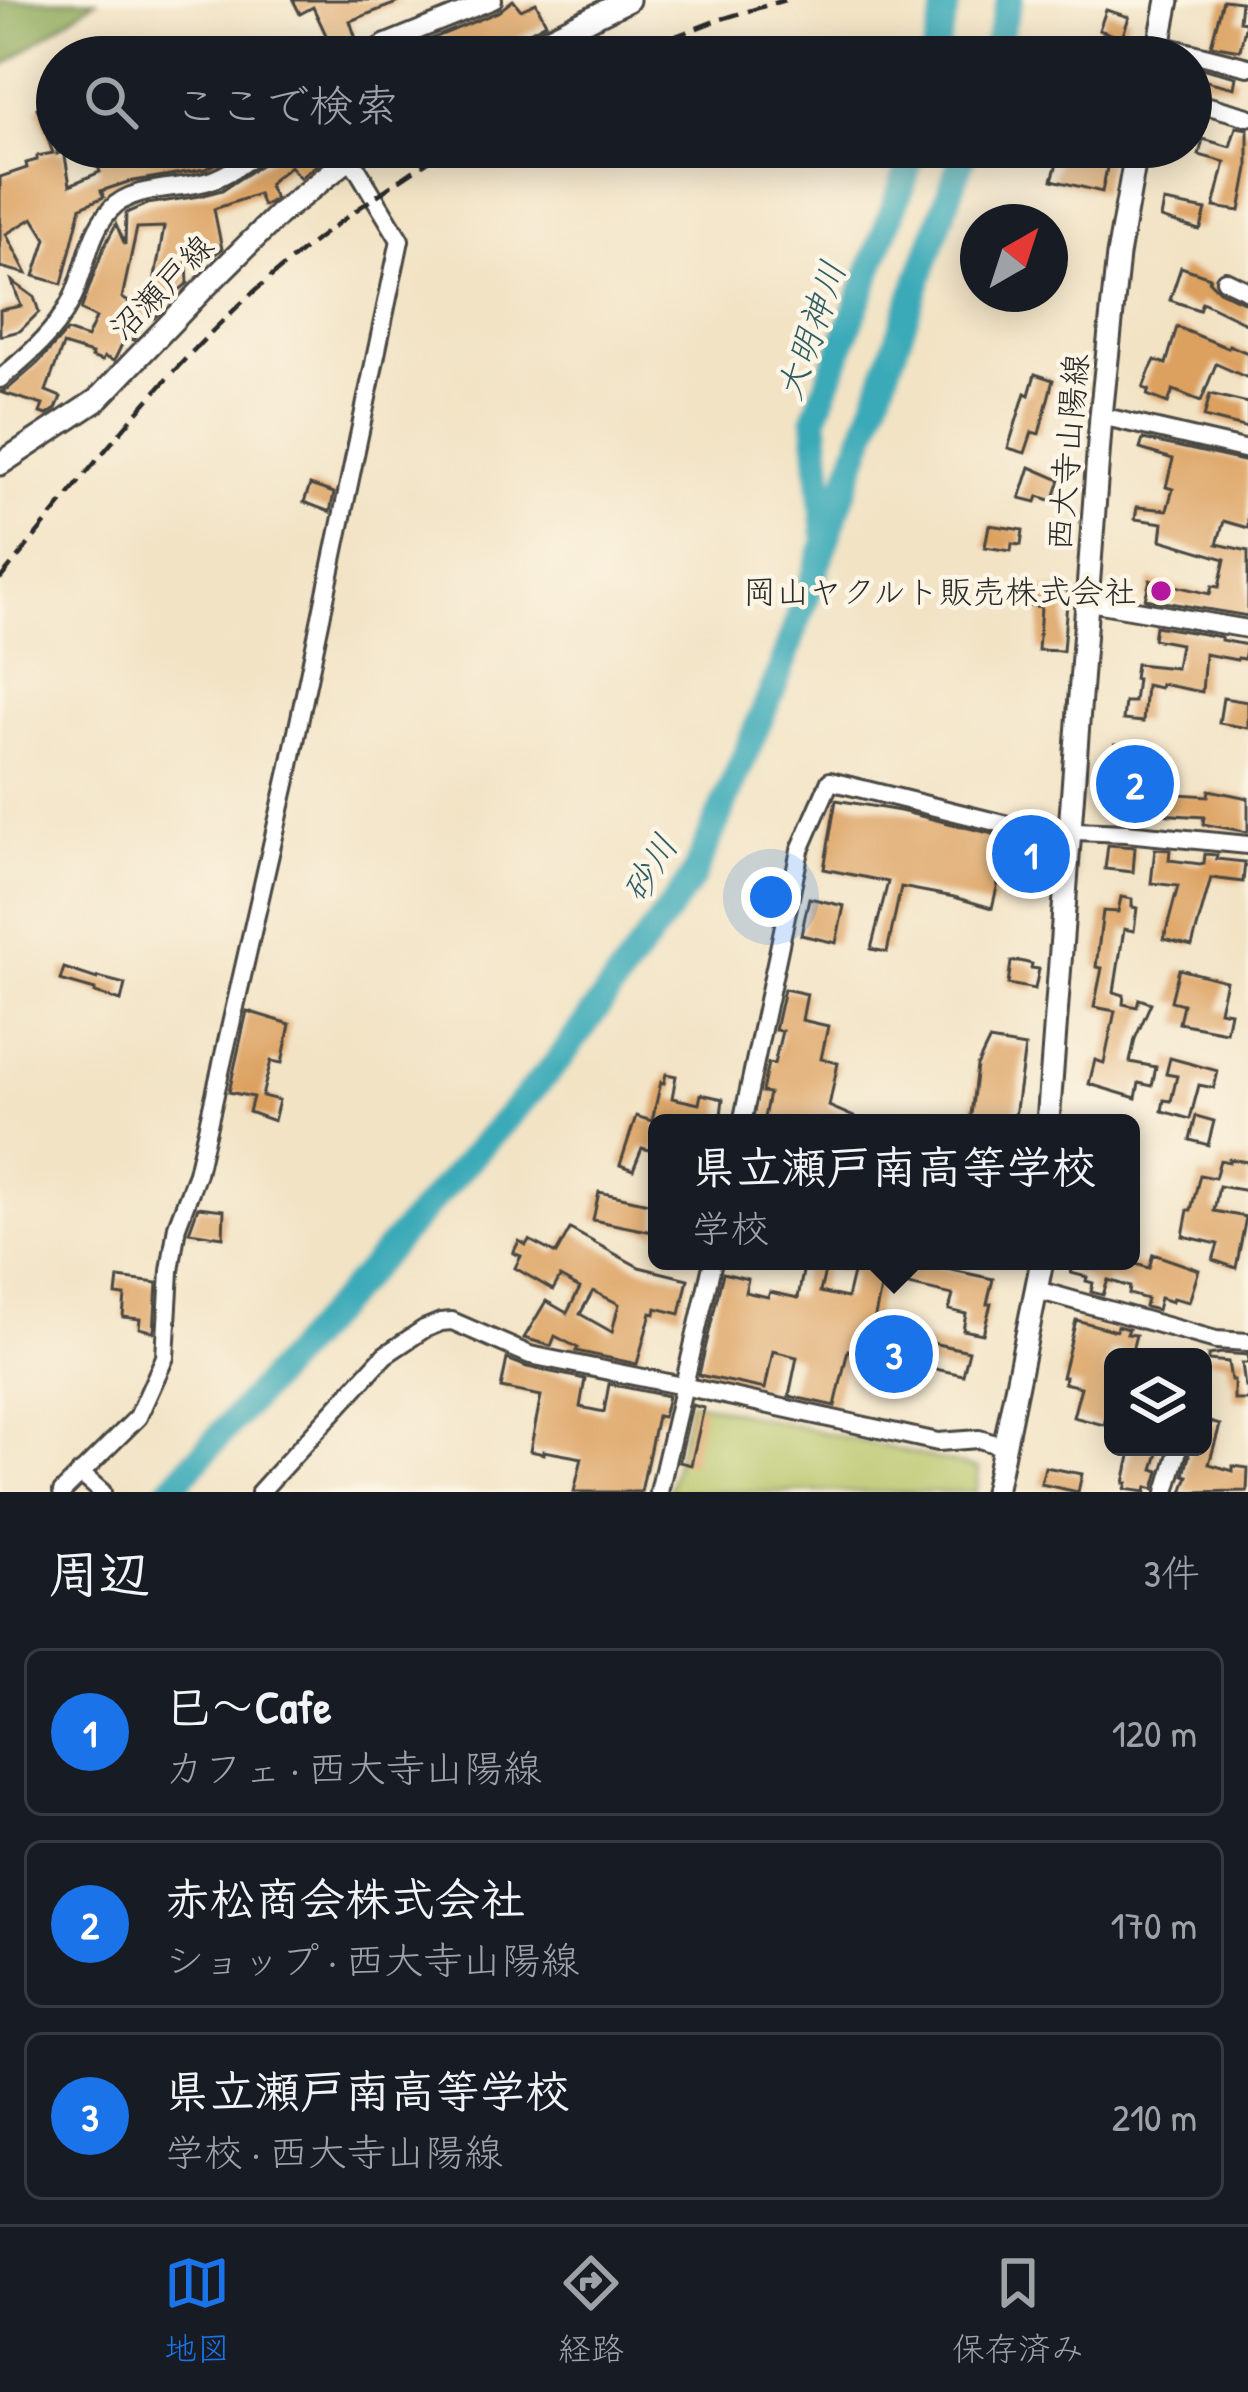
<!DOCTYPE html>
<html lang="ja">
<head>
<meta charset="utf-8">
<style>
	body { margin:0; font-family:"Patrick Hand","Klee One",sans-serif; background:#20242c; color:#f1f3f6 }
	.controls { position:absolute; right:36px; bottom:36px; display:grid; overflow:hidden; border-radius:18px; box-shadow:0 6px 30px #0003 }
	.controls button { width:108px; height:108px; display:grid; place-items:center; padding:0; border:0; border-bottom:3px solid #363941; background:#171b24; color:#f1f3f6; font:60px sans-serif }
	.compass { position:absolute; left:960px; top:204px; width:108px; height:108px; border-radius:50%; background:#171b24; box-shadow:0 6px 30px #0003; rotate:39deg }
	.you { position:absolute; left:771px; top:897px; width:42px; height:42px; margin:-30px; border:9px solid #fff; border-radius:50%; background:#1a73e8; box-shadow:0 0 0 18px #1a73e833 }
	.badge { display:grid; place-items:center; width:78px; height:78px; border-radius:50%; background:#1a73e8; color:#fff; font-size:39px; font-weight:700 }
	.pin { position:absolute; translate:-50% -50%; border:6px solid #fff; box-shadow:0 3px 12px #0006 }
	.popup { position:absolute; left:648px; top:1114px; width:492px; height:156px; box-sizing:border-box; display:grid; place-content:center; border-radius:18px; background:#171b24; filter:drop-shadow(0 3px 9px #0005); font-size:39px; white-space:nowrap; color:#9ea1a6 }
	.popup b { font-size:45px; color:#f1f3f6 }
	.popup::after { content:''; position:absolute; left:50%; top:100%; margin-left:-24px; border:24px solid transparent; border-top-color:#171b24 }
	.list { margin:0; padding:0; list-style:none }
	h2 { display:flex; justify-content:space-between; align-items:center; height:156px; margin:0; padding:0 48px; font-size:51px }
	h2 small { font-size:39px; font-weight:400; color:#9ea1a6 }
	.list li { display:grid; grid-template-columns:78px 1fr auto; gap:36px; align-items:center; box-sizing:border-box; height:168px; margin:0 24px 24px; padding:0 24px; border:3px solid #363941; border-radius:18px }
	.list b { display:block; font-size:45px; white-space:nowrap }
	.list p { margin:0; font-size:39px; white-space:nowrap; color:#9ea1a6 }
	.list em { font-size:39px; font-style:normal; color:#9ea1a6 }
	.icon { flex:none; width:66px; height:66px; fill:none; stroke:currentColor; stroke-width:2; stroke-linecap:round; stroke-linejoin:round }
	.map { position:relative; flex:none; width:1248px; height:1492px; overflow:hidden }
	.search { position:absolute; background:#171b24; box-shadow:0 6px 30px #0003; left:36px; right:36px; top:36px; height:132px; display:flex; align-items:center; gap:30px; box-sizing:border-box; padding:0 42px; border-radius:66px; color:#9ea1a6; font-size:45px }
	.sheet { height:732px; background:#171b24 }
	nav { display:flex; justify-content:space-around; align-items:center; box-sizing:border-box; height:168px; border-top:3px solid #363941; background:#171b24; font-size:33px; color:#9ea1a6 }
	nav a { display:grid; justify-items:center; gap:6px }
	nav .on { color:#1a73e8 }
	.map>svg:first-child { display:block }
	.green { fill:#b6c567; stroke:#707849; stroke-width:3 }
	.forest { fill:#90aa5c; stroke:#5e6a44; stroke-width:3 }
	.lines { fill:none; stroke-linecap:round; stroke-linejoin:round }
	.river { stroke:#3aaab8; stroke-width:27 }
	.building { fill:#dca05e; fill-rule:evenodd }
	.minor-casing { stroke:#494742; stroke-width:22 }
	.major-casing { stroke:#494742; stroke-width:27 }
	.minor { stroke:#fff; stroke-width:16 }
	.major { stroke:#fff; stroke-width:21 }
	.rail { stroke:#2b2b2b; stroke-width:4.5; stroke-dasharray:18 9; stroke-linecap:butt }
	.poi-dot { fill:#b5179e; stroke:#fcf5e5; stroke-width:4.5 }
	.labels { text-anchor:middle; dominant-baseline:central; stroke-width:9; stroke-linejoin:round; paint-order:stroke }
	.street-label { font-size:33px; fill:#2b2b2b; stroke:#fcf5e5 }
	.poi-label { font-size:33px; fill:#2b2b2b; stroke:#fcf5e5; text-anchor:end }
	.water-label { font-size:36px; font-style:italic; fill:#315e63; stroke:#fcf5e5 }
</style>
</head>
<body>
<div class="map">
<svg width="1248" height="1492" viewBox="0 0 1248 1492">
	<rect width="100%" height="100%" fill="#fcf5e5"/>
	<filter id="ink" filterUnits="userSpaceOnUse"><feTurbulence type="fractalNoise" baseFrequency=".00833" numOctaves="2"/><feDisplacementMap in="SourceGraphic" scale="24" xChannelSelector="R" yChannelSelector="G"/><feConvolveMatrix kernelMatrix="1 2 1 2 8 2 1 2 1" color-interpolation-filters="sRGB"/></filter>
	<filter id="wash" filterUnits="userSpaceOnUse"><feTurbulence type="fractalNoise" baseFrequency=".004" numOctaves="4" result="noise"/><feDisplacementMap in="SourceGraphic" scale="48" xChannelSelector="R" yChannelSelector="G"/><feGaussianBlur stdDeviation="2.7" result="paint"/><feColorMatrix in="noise" values="0 0 0 0 0 0 0 0 0 0 0 0 0 0 0 0 0 1.4 0 .05"/><feComposite in="paint" operator="in"/></filter>
	<g filter="url(#wash)">
		<rect width="100%" height="100%" fill="#f2e3c5"/>
		<path class="green" d="M 690,1401 L 979,1469 L 976,1492 L 669,1492 Z"/>
		<path class="forest" d="M 0,0 L 96,0 L 0,68 Z"/>
		<g class="lines">
			<g class="river">
				<path d="M 934,57 L 948,0"/>
				<path d="M 993,57 L 1010,0"/>
				<path d="M 825,533 L 815,417 L 906,175 L 913,147"/>
				<path d="M 168,1492 L 559,1060 L 693,877 L 776,682 L 966,147"/>
			</g>
		</g>
		<g id="blocks">
			<g class="building">
				<path d="M 293,0 L 402,0 L 402,1 L 350,21 L 358,45 L 351,55 L 345,57 L 341,47 L 333,50 L 313,7 L 300,14 Z"/>
				<path d="M 513,0 L 521,10 L 536,3 L 546,23 L 483,57 L 460,57 L 454,48 L 438,57 L 387,57 L 498,12 Z"/>
				<path d="M 1223,0 L 1241,2 L 1239,21 L 1246,22 L 1240,50 L 1211,45 Z"/>
				<path d="M 1106,10 L 1129,17 L 1122,38 L 1099,30 Z"/>
				<path d="M 1197,67 L 1236,77 L 1234,88 L 1194,78 Z"/>
				<path d="M 49,103 L 51,109 L 57,107 L 57,154 L 63,152 L 65,156 L 70,185 L 100,172 L 94,154 L 115,147 L 221,147 L 224,160 L 205,169 L 128,182 L 101,191 L 104,197 L 81,207 L 62,284 L 34,276 L 46,239 L 33,218 L 6,234 L 27,274 L 0,267 L 0,177 L 27,168 L 26,163 L 37,160 L 37,156 L 53,153 L 37,108 Z"/>
				<path d="M 1236,127 L 1248,129 L 1248,168 L 1240,211 L 1214,207 L 1225,162 L 1199,155 L 1203,139 L 1230,147 Z"/>
				<path d="M 278,147 L 340,147 L 300,178 L 290,166 L 268,184 L 275,198 L 269,203 L 263,206 L 258,194 L 214,209 L 222,249 L 211,257 L 187,261 L 188,283 L 172,296 L 171,301 L 155,301 L 155,277 L 164,227 L 137,228 L 122,298 L 137,307 L 162,304 L 163,310 L 154,318 L 146,319 L 134,340 L 125,338 L 114,361 L 104,357 L 102,361 L 91,357 L 92,354 L 63,345 L 46,391 L 61,397 L 56,409 L 47,415 L 40,413 L 43,405 L 0,392 L 8,389 L 38,363 L 67,331 L 87,338 L 96,318 L 81,310 L 104,247 L 116,224 L 125,245 L 126,213 L 147,204 L 200,196 L 222,190 L 273,157 Z"/>
				<path d="M 1062,147 L 1109,158 L 1102,192 L 1052,180 Z"/>
				<path d="M 1164,202 L 1206,210 L 1201,228 L 1199,230 L 1161,218 Z"/>
				<path d="M 1181,267 L 1210,277 L 1209,281 L 1219,291 L 1248,304 L 1248,324 L 1202,302 L 1199,310 L 1170,300 Z"/>
				<path d="M 12,281 L 34,297 L 39,312 L 20,331 L 0,336 L 0,310 L 21,306 Z"/>
				<path d="M 1177,327 L 1228,348 L 1229,345 L 1248,353 L 1248,378 L 1216,364 L 1201,401 L 1173,390 L 1168,403 L 1147,395 L 1149,390 L 1143,388 L 1150,370 L 1155,360 L 1166,364 Z"/>
				<path d="M 1035,374 L 1053,380 L 1039,434 L 1032,432 L 1025,453 L 1008,448 L 1025,393 L 1029,395 Z"/>
				<path d="M 1210,394 L 1248,403 L 1248,428 L 1204,417 Z"/>
				<path d="M 1143,439 L 1248,462 L 1248,528 L 1224,521 L 1217,544 L 1248,551 L 1248,616 L 1145,599 L 1150,580 L 1210,594 L 1212,586 L 1219,587 L 1225,559 L 1161,540 L 1163,523 L 1135,519 L 1137,507 L 1167,510 L 1173,489 L 1166,487 L 1173,459 L 1140,449 Z"/>
				<path d="M 1030,467 L 1060,480 L 1053,501 L 1038,496 L 1036,502 L 1020,498 Z"/>
				<path d="M 310,485 L 334,493 L 330,512 L 304,502 Z"/>
				<path d="M 989,525 L 1023,530 L 1021,545 L 1012,544 L 1011,551 L 985,547 Z"/>
				<path d="M 1031,589 L 1068,590 L 1063,651 L 1038,650 L 1041,607 L 1029,605 Z"/>
				<path d="M 1155,626 L 1221,637 L 1221,640 L 1247,645 L 1244,659 L 1238,658 L 1237,660 L 1205,654 L 1202,692 L 1161,684 L 1160,688 L 1146,685 L 1143,722 L 1123,720 L 1125,702 L 1134,702 L 1137,679 L 1134,679 L 1136,664 L 1176,668 L 1180,644 L 1153,639 Z"/>
				<path d="M 1223,698 L 1248,702 L 1248,728 L 1219,723 Z"/>
				<path d="M 1115,744 L 1139,745 L 1137,788 L 1160,790 L 1159,803 L 1137,801 L 1136,821 L 1123,820 L 1124,796 L 1112,795 Z"/>
				<path d="M 1209,790 L 1248,798 L 1248,832 L 1203,824 L 1204,817 L 1159,814 L 1162,793 L 1208,796 Z"/>
				<path d="M 836,800 L 900,811 L 1021,841 L 1038,842 L 1038,846 L 1046,847 L 1043,886 L 998,883 L 992,908 L 954,897 L 901,887 L 887,952 L 871,949 L 888,882 L 824,869 Z"/>
				<path d="M 1108,845 L 1135,847 L 1133,872 L 1105,869 Z"/>
				<path d="M 1155,849 L 1170,850 L 1169,860 L 1200,864 L 1204,863 L 1205,854 L 1217,855 L 1216,859 L 1245,862 L 1243,882 L 1211,878 L 1192,946 L 1164,939 L 1178,886 L 1151,883 Z"/>
				<path d="M 1121,897 L 1132,899 L 1132,907 L 1137,908 L 1134,931 L 1124,929 L 1114,992 L 1124,995 L 1123,1004 L 1137,1007 L 1139,999 L 1151,1003 L 1135,1039 L 1130,1062 L 1156,1067 L 1152,1086 L 1139,1083 L 1136,1098 L 1089,1084 L 1095,1060 L 1104,1063 L 1115,1011 L 1094,1007 L 1102,968 L 1096,967 L 1103,911 L 1118,912 Z"/>
				<path d="M 809,898 L 844,906 L 836,943 L 801,935 Z"/>
				<path d="M 1020,961 L 1032,964 L 1031,968 L 1039,969 L 1035,989 L 1008,984 L 1011,962 Z"/>
				<path d="M 64,968 L 97,979 L 98,977 L 125,984 L 121,1001 L 95,993 L 95,990 L 60,980 Z"/>
				<path d="M 1179,969 L 1226,981 L 1219,1010 L 1230,1012 L 1226,1032 L 1179,1023 L 1183,1004 L 1171,1001 Z"/>
				<path d="M 784,989 L 807,994 L 802,1020 L 828,1026 L 821,1059 L 838,1063 L 829,1106 L 868,1123 L 763,1123 L 769,1093 L 762,1092 L 768,1063 L 774,1064 L 782,1031 L 775,1030 Z"/>
				<path d="M 247,1011 L 290,1024 L 282,1063 L 271,1061 L 262,1096 L 279,1100 L 274,1121 L 249,1112 L 253,1097 L 229,1092 Z"/>
				<path d="M 989,1041 L 1025,1047 L 1014,1123 L 970,1123 L 977,1066 Z"/>
				<path d="M 1170,1058 L 1218,1071 L 1214,1088 L 1199,1085 L 1190,1119 L 1162,1111 L 1164,1100 L 1171,1101 L 1177,1076 L 1166,1074 Z"/>
				<path d="M 666,1074 L 676,1076 L 672,1098 L 699,1104 L 701,1094 L 723,1099 L 720,1123 L 657,1123 L 657,1152 L 642,1148 L 633,1170 L 620,1165 L 636,1116 L 652,1121 L 661,1082 L 664,1083 Z"/>
				<path d="M 1196,1116 L 1214,1121 L 1208,1145 L 1190,1140 Z"/>
				<path d="M 1229,1159 L 1248,1162 L 1248,1191 L 1219,1186 L 1214,1211 L 1246,1217 L 1236,1268 L 1213,1260 L 1218,1244 L 1183,1236 L 1188,1210 L 1191,1210 L 1200,1175 L 1215,1178 L 1220,1160 L 1229,1162 Z"/>
				<path d="M 599,1192 L 657,1205 L 657,1233 L 593,1220 Z"/>
				<path d="M 198,1207 L 224,1210 L 223,1237 L 189,1232 Z"/>
				<path d="M 570,1229 L 639,1267 L 688,1279 L 680,1314 L 656,1308 L 655,1314 L 651,1313 L 637,1364 L 576,1351 L 578,1348 L 555,1336 L 551,1346 L 524,1338 L 546,1301 L 567,1313 L 580,1288 L 560,1277 L 553,1290 L 515,1268 L 521,1256 L 513,1253 L 519,1241 L 526,1245 L 529,1240 L 556,1254 ZM 593,1291 L 619,1304 L 612,1332 L 580,1314 Z"/>
				<path d="M 1153,1254 L 1199,1270 L 1189,1302 L 1173,1298 L 1172,1302 L 1160,1298 L 1157,1310 L 1145,1307 L 1147,1299 L 1129,1294 L 1130,1287 L 1108,1280 L 1103,1295 L 1091,1292 L 1093,1283 L 1086,1281 L 1087,1277 L 1071,1273 L 1075,1261 L 1104,1261 L 1114,1264 L 1115,1261 L 1126,1261 L 1149,1268 Z"/>
				<path d="M 805,1261 L 911,1261 L 993,1279 L 987,1304 L 991,1304 L 983,1334 L 963,1330 L 966,1314 L 949,1310 L 953,1295 L 883,1279 L 872,1330 L 969,1351 L 963,1375 L 848,1350 L 835,1406 L 789,1396 L 797,1357 L 773,1351 L 765,1389 L 699,1375 L 723,1273 L 748,1279 L 745,1292 L 768,1297 L 770,1292 L 798,1298 ZM 826,1267 L 853,1273 L 847,1298 L 820,1292 Z"/>
				<path d="M 118,1278 L 157,1283 L 154,1332 L 139,1328 L 140,1319 L 123,1317 L 125,1296 L 116,1295 Z"/>
				<path d="M 1076,1320 L 1116,1331 L 1117,1326 L 1129,1329 L 1127,1334 L 1136,1335 L 1131,1354 L 1112,1350 L 1105,1371 L 1113,1373 L 1113,1391 L 1104,1425 L 1073,1417 L 1081,1387 L 1064,1383 L 1065,1377 L 1062,1377 Z"/>
				<path d="M 1222,1353 L 1248,1355 L 1248,1363 L 1242,1363 L 1245,1387 L 1248,1387 L 1248,1400 L 1234,1400 L 1234,1380 L 1231,1380 L 1228,1362 L 1208,1360 L 1208,1355 Z"/>
				<path d="M 507,1359 L 527,1367 L 585,1379 L 580,1407 L 604,1412 L 609,1384 L 668,1396 L 663,1417 L 657,1416 L 641,1492 L 574,1492 L 582,1458 L 544,1451 L 544,1454 L 530,1451 L 541,1396 L 501,1388 Z"/>
				<path d="M 692,1405 L 704,1408 L 691,1465 L 679,1462 Z"/>
				<path d="M 1203,1420 L 1220,1425 L 1209,1464 L 1233,1471 L 1233,1466 L 1248,1468 L 1247,1491 L 1182,1492 L 1188,1476 L 1184,1475 L 1189,1456 L 1188,1447 L 1203,1447 Z"/>
				<path d="M 1132,1447 L 1160,1447 L 1153,1469 L 1159,1471 L 1154,1489 L 1147,1487 L 1146,1492 L 1125,1489 L 1127,1483 L 1124,1483 Z"/>
				<path d="M 1045,1467 L 1082,1474 L 1078,1492 L 1041,1484 Z"/>
			</g>
		</g>
	</g>
	<g filter="url(#ink)">
		<use href="#blocks" fill-opacity="0" stroke="#494742" stroke-width="3"/>
		<g class="lines">
			<g class="minor-casing">
				<g id="minor">
					<path d="M 1160,45 L 1248,67"/>
					<path d="M 363,57 L 384,44 L 493,0"/>
					<path d="M 1191,101 L 1248,117"/>
					<path d="M 1225,280 L 1248,291"/>
					<path d="M 0,379 C 27,356 53,335 70,303 C 86,274 87,234 111,209 C 133,185 179,190 209,181 C 230,174 248,160 265,147"/>
					<path d="M 1101,416 L 1248,450"/>
					<path d="M 1089,602 L 1248,629"/>
					<path d="M 742,1123 L 800,850 L 830,781 L 1024,829 L 1126,833 L 1248,845"/>
					<path d="M 1037,1290 L 1216,1340 L 1248,1342"/>
					<path d="M 80,1473 L 102,1492"/>
					<path d="M 62,1492 L 138,1417 L 165,1357 L 170,1271 L 177,1226 L 197,1173 L 288,775 L 400,240 L 350,157"/>
					<path d="M 260,1492 L 385,1355 L 424,1329 L 441,1322 L 452,1321 L 530,1355 L 683,1386 L 938,1442 L 979,1439 L 1005,1447"/>
					<path d="M 659,1492 L 713,1261"/>
					<path d="M 1166,1492 L 1177,1454"/>
				</g>
			</g>
			<g class="major-casing">
				<g id="major">
					<path d="M 511,57 L 628,0"/>
					<path d="M 1157,57 L 1168,0"/>
					<path d="M 0,464 L 97,400 L 204,288 L 279,214 L 364,147"/>
					<path d="M 1048,1123 L 1101,416 L 1118,255 L 1137,147"/>
					<path d="M 995,1492 L 1042,1261"/>
				</g>
			</g>
			<use href="#minor" class="minor"/>
			<use href="#major" class="major"/>
			<g class="rail">
				<path d="M 592,57 L 636,37"/>
				<path d="M 621,57 L 715,21 L 785,0"/>
				<path d="M 0,579 C 88,473 172,359 278,271 C 332,225 391,185 450,147"/>
			</g>
		</g>
	</g>
	<circle class="poi-dot" cx="1161" cy="591" r="12"/>
	<g class="labels">
		<g class="street-label">
			<text transform="translate(161 287) rotate(-46)">沼瀬戸線</text>
			<text transform="translate(1067 452) rotate(-85)">西大寺山陽線</text>
		</g>
		<g class="poi-label">
			<text x="1137" y="591">岡山ヤクルト販売株式会社</text>
		</g>
		<g class="water-label">
			<text transform="translate(810 330) rotate(-71)">大明神川</text>
			<text transform="translate(649 868) rotate(-59)">砂川</text>
		</g>
	</g>
</svg>
<div class="controls">
<button><svg class="icon" aria-label="layers" viewBox="0 0 24 24"><path d="M12 4l9 5-9 5-9-5zM3 14l9 5 9-5"/></svg></button>
</div>
<svg class="compass" viewBox="-18 -18 36 36"><path d="M0-13l5 13h-10z" fill="#e53935"/><path d="M0 13l5-13h-10z" fill="#9ea1a6"/></svg>
<div class="you"></div>
<div class="pin badge" style="left:1031px;top:854px">1</div>
<div class="pin badge" style="left:1135px;top:784px">2</div>
<div class="pin badge" style="left:894px;top:1354px">3</div>
<div class="popup"><b>県立瀬戸南高等学校</b>学校</div>
<div class="search"><svg class="icon" aria-label="search" viewBox="0 0 24 24"><circle cx="10" cy="10" r="6"/><path d="M15 15l6 6"/></svg>ここで検索</div>
</div>
<section class="sheet">
<h2>周辺<small>3件</small></h2>
<ul class="list">
<li><span class="badge">1</span><div><b>巳～Cafe</b><p>カフェ · 西大寺山陽線</p></div><em>120 m</em></li>
<li><span class="badge">2</span><div><b>赤松商会株式会社</b><p>ショップ · 西大寺山陽線</p></div><em>170 m</em></li>
<li><span class="badge">3</span><div><b>県立瀬戸南高等学校</b><p>学校 · 西大寺山陽線</p></div><em>210 m</em></li>
</ul>
</section>
<nav>
<a class="on"><svg class="icon" aria-label="map" viewBox="0 0 24 24"><path d="M3 6l6-2 6 2 6-2v14l-6 2-6-2-6 2zM9 4v14M15 6v14"/></svg>地図</a>
<a><svg class="icon" aria-label="directions" viewBox="0 0 24 24"><path d="M12 3l9 9-9 9-9-9zM9 14v-3h6M13 9l2 2-2 2"/></svg>経路</a>
<a><svg class="icon" aria-label="saved" viewBox="0 0 24 24"><path d="M7 4h10v16l-5-4-5 4z"/></svg>保存済み</a>
</nav>
</body>
</html>
